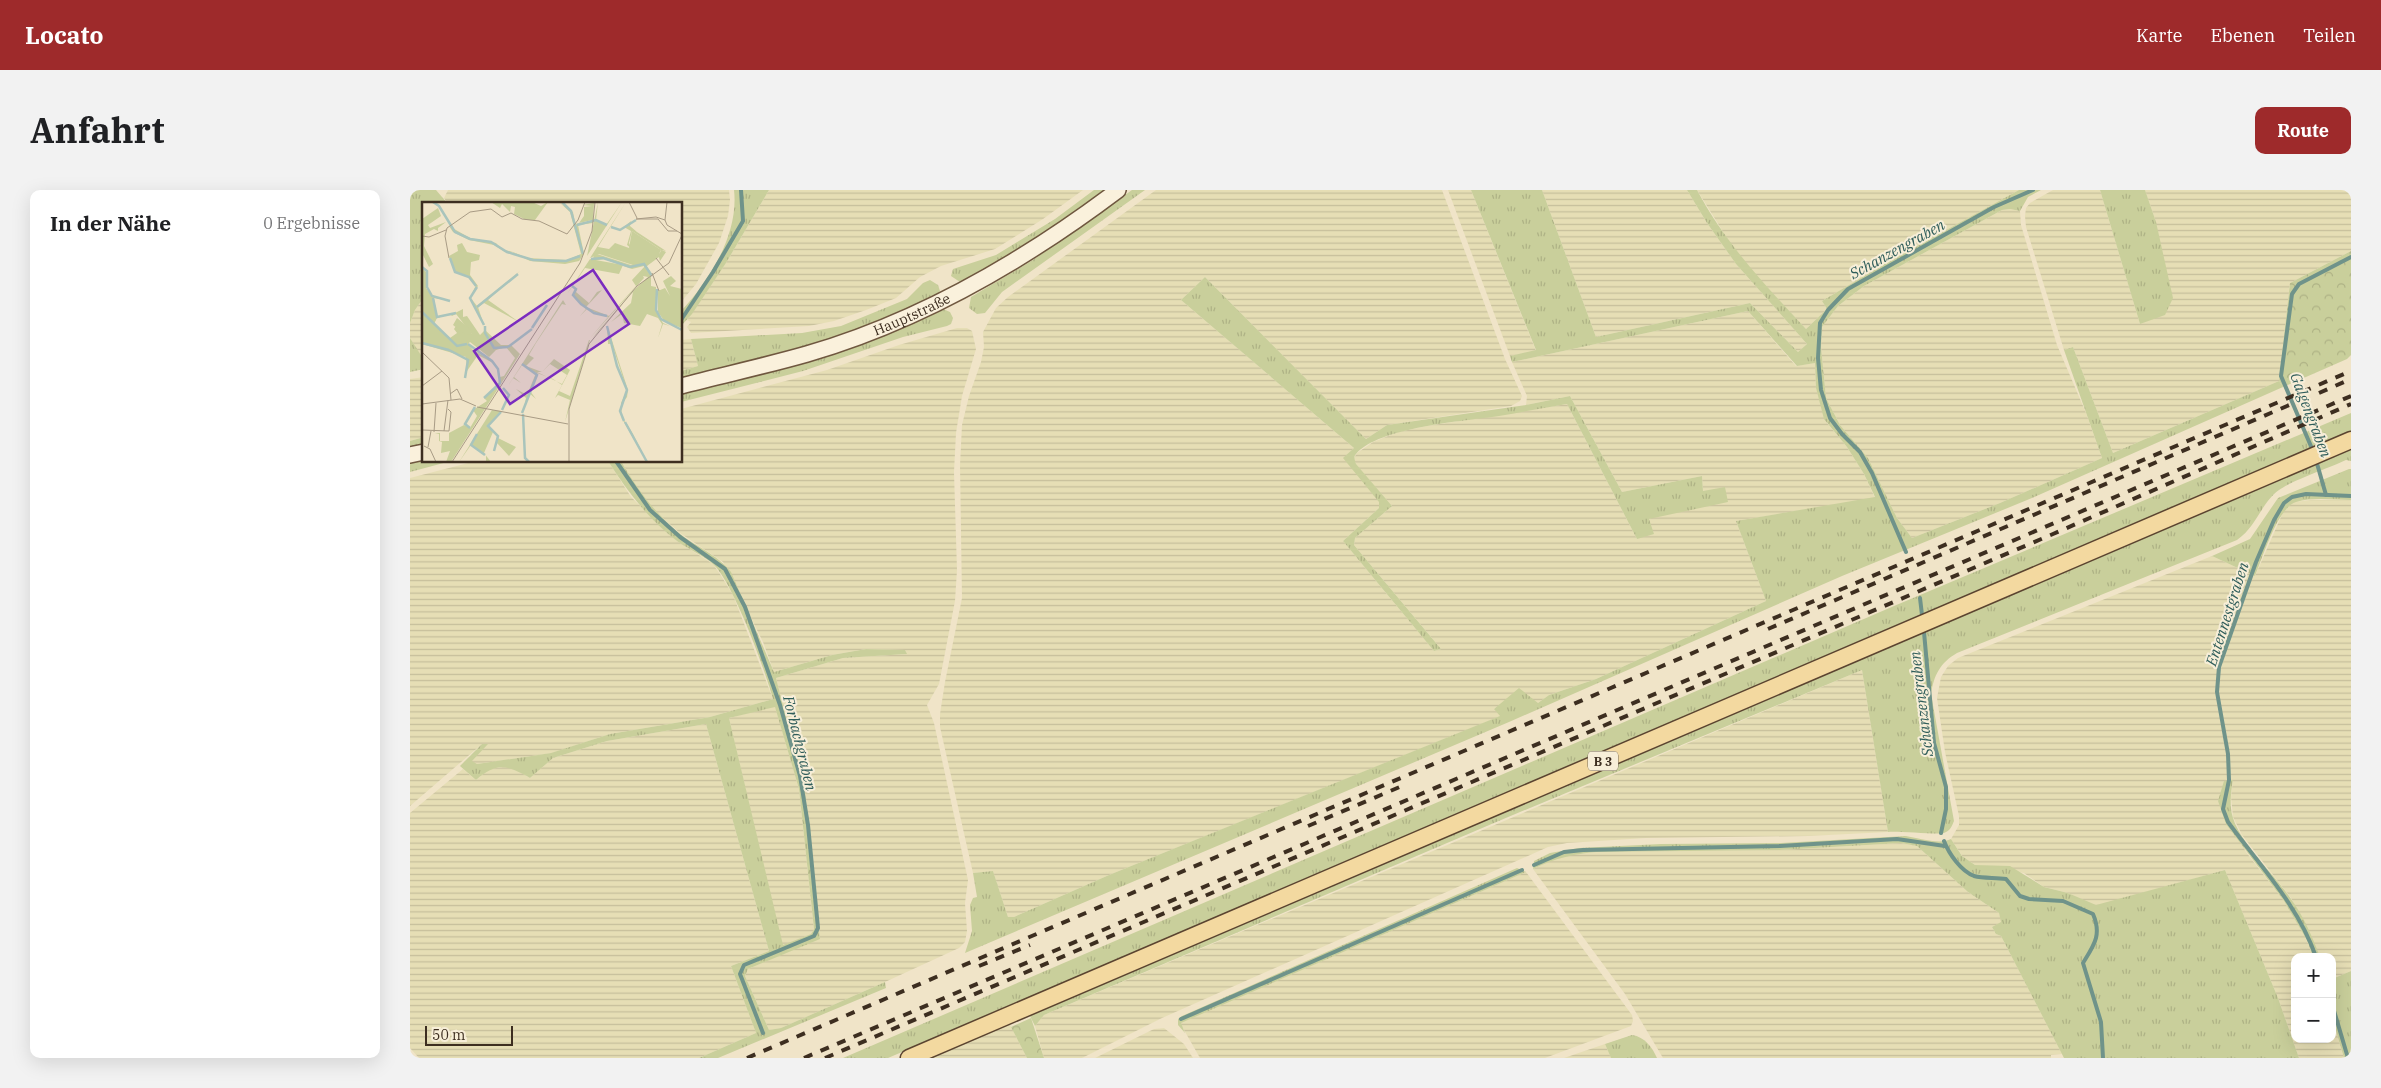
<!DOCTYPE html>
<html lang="de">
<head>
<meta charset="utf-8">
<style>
	body { margin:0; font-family:"IBM Plex Serif",serif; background:#f2f2f2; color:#202124 }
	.controls { position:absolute; right:15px; bottom:15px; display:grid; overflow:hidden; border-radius:10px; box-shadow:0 5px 20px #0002 }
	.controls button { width:45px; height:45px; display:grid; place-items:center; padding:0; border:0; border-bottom:1px solid #e0e0e0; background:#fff; color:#202124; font:25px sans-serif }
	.scale { position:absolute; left:15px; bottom:12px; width:88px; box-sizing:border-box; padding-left:5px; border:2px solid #3d2e20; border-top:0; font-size:14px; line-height:18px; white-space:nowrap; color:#3d2e20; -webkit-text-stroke:4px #f7eed8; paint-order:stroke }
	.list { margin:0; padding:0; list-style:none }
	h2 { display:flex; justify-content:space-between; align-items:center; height:65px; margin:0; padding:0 20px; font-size:21px }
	h2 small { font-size:16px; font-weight:400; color:#757577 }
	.map { position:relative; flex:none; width:1941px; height:868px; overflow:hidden; border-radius:10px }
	header { display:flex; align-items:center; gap:30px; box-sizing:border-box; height:70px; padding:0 25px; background:#9e2a2b; color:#fff }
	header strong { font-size:24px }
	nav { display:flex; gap:28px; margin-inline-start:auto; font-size:18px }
	.intro { display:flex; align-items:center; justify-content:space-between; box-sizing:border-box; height:120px; padding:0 30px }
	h1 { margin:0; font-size:35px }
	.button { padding:12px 22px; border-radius:10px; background:#9e2a2b; color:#fff; font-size:18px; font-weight:700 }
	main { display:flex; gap:30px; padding:0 30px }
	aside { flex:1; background:#fff; border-radius:10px; box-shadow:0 5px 20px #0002 }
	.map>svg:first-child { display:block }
	.farmland { fill:url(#farmland-rules) }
	.grass { fill:url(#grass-tufts); fill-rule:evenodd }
	.forest { fill:url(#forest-crowns) }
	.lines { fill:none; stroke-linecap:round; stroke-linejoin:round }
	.stream { stroke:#6f938a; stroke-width:4 }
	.secondary-casing { stroke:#6f573f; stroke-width:18 }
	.primary-casing { stroke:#5b4430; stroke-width:19 }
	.secondary { stroke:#faf1dc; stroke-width:15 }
	.primary { stroke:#f3d9a0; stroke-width:16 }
	.rail { stroke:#3d2e20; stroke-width:4; stroke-dasharray:9 9; stroke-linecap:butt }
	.labels { text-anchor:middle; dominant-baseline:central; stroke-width:4; stroke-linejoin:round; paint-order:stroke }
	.shield { fill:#f7eed8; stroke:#756857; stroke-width:1 }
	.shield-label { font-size:12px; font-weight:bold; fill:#3d2e20 }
	.street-label { font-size:14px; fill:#3d2e20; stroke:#f7eed8 }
	.water-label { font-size:15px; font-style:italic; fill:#2f5d5a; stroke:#f7eed8 }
	.inset-river { fill:none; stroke:#a9c4bc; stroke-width:2.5 }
	.inset-road { fill:none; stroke:#a89b85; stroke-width:1 }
	.view { fill:#7b2cbf; fill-opacity:0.15; stroke:#7b2cbf; stroke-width:2.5 }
	.inset-edge { fill:none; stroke:#3d2e20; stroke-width:2.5 }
</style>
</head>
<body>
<header>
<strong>Locato</strong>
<nav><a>Karte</a><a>Ebenen</a><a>Teilen</a></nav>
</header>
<div class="intro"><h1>Anfahrt</h1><a class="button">Route</a></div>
<main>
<aside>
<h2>In der Nähe<small>0 Ergebnisse</small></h2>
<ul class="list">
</ul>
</aside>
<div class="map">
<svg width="1941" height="868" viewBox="0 0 1941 868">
	<defs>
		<pattern id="farmland-rules" width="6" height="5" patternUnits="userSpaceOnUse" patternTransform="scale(1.25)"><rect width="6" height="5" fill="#e6deb5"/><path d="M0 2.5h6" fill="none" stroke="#c6bf9b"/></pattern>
		<pattern id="grass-tufts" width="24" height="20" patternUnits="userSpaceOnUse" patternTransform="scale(1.25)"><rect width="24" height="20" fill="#c9cf9b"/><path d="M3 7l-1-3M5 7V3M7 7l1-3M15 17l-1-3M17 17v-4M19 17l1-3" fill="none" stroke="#aeb285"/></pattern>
		<pattern id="forest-crowns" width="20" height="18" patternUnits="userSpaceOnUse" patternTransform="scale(1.25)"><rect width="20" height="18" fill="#c9cf9b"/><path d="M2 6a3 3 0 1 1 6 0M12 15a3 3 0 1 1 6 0" fill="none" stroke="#aeb285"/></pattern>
	</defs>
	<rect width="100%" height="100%" fill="#f0e4c8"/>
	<g class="farmland">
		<path d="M 38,0 L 319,0 L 320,10 L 318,26 L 309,53 L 286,94 L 271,112 L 271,14 L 38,14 L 34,8 Z"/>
		<path d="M 359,0 L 673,0 L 633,29 L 585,59 L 531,76 L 510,87 L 486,108 L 456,120 L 424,131 L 399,136 L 281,143 L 277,137 L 281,132 L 277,130 L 316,73 Z"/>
		<path d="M 746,0 L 1032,0 L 1095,169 L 1112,206 L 1110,211 L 1101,216 L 977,235 L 956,249 L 795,87 L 771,110 L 944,258 L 934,268 L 970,312 L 969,318 L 933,351 L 1024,461 L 1031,459 L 944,355 L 945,348 L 982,316 L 946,275 L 944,268 L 947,263 L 963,252 L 988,242 L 1017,236 L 1157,214 L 1227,349 L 1239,329 L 1293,301 L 1292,286 L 1212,302 L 1160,206 L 1116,215 L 1117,206 L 1102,172 L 1338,121 L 1386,176 L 1405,173 L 1406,198 L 1417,233 L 1437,257 L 1454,284 L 1465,308 L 1326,331 L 1356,411 L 1186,489 L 1139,505 L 1128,513 L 1084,518 L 1091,526 L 699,685 L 604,727 L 598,727 L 583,681 L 563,683 L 530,537 L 530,524 L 535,492 L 552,408 L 550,275 L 552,235 L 559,206 L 571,172 L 574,157 L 573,142 L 586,118 L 598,107 Z"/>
		<path d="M 1038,0 L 1061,0 L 1126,161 L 1100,166 Z"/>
		<path d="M 1132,0 L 1277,0 L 1297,33 L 1326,74 L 1397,154 L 1388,162 L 1340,113 L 1186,147 Z"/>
		<path d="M 1287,0 L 1609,0 L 1476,73 L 1412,111 L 1417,119 L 1396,139 L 1342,82 L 1320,53 Z"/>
		<path d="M 1643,0 L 1690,0 L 1730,134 L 1746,32 L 1735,0 L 1941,0 L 1941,61 L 1880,93 L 1869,191 L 1703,263 L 1663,157 L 1654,160 L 1616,37 L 1615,26 L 1616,18 L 1620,13 Z"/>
		<path d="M 1600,19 L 1610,21 L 1611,35 L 1647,155 L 1676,223 L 1692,268 L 1590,313 L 1502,348 L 1487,328 L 1458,268 L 1430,235 L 1416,208 L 1411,157 L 1412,137 L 1428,116 L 1454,96 L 1592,20 Z"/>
		<path d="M 14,107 L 14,170 L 13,170 L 0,148 L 0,133 L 5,120 Z"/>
		<path d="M 547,138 L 557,138 L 562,141 L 566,159 L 552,206 L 546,243 L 544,282 L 547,380 L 545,411 L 529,494 L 517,515 L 524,533 L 558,690 L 555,713 L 557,741 L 555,752 L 549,758 L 475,792 L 371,838 L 359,840 L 335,786 L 338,779 L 410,748 L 395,602 L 366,488 L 433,468 L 496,464 L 495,460 L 456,459 L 422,465 L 364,482 L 353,452 L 313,372 L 270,343 L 246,322 L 228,300 L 211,271 L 271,271 L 271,219 L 417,180 L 489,155 Z"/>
		<path d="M 281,149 L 288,176 L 271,181 L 271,150 Z"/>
		<path d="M 14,187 L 14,247 L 0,251 L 0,189 Z"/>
		<path d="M 66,271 L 198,271 L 221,307 L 267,351 L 303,374 L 310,384 L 323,405 L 363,509 L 300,527 L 200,544 L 142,563 L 67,574 L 61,572 L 72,554 L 0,616 L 0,288 Z"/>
		<path d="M 1901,310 L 1941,310 L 1941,781 L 1922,789 L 1922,767 L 1910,767 L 1881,708 L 1832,645 L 1823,627 L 1821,607 L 1823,590 L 1808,611 L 1836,662 L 1874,711 L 1896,748 L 1903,767 L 1885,767 L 1885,849 L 1922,849 L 1922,827 L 1934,868 L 1889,868 L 1868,808 L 1815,680 L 1686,716 L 1658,703 L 1634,697 L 1614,683 L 1565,675 L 1553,667 L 1541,649 L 1549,635 L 1549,626 L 1535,562 L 1527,508 L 1531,487 L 1538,476 L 1548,468 L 1802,366 L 1845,386 L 1874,320 L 1884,312 Z"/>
		<path d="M 1452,480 L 1478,642 L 1399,646 L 1236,648 L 1157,653 L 1138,657 L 752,828 L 672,868 L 634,868 L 625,836 L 634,825 Z"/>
		<path d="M 365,516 L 389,599 L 404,739 L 401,744 L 372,756 L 319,528 Z"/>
		<path d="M 296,534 L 359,761 L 321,776 L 346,843 L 289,868 L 9,868 L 0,858 L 0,623 L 53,579 L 66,590 L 79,579 L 100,576 L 120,588 L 143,568 L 197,551 Z"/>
		<path d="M 1491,653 L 1507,656 L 1558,702 L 1589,723 L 1592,732 L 1582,737 L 1586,744 L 1591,746 L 1652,864 L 1641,865 L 1641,868 L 1253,868 L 1215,804 L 1123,679 L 1142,670 L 1159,665 L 1187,662 L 1370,660 Z"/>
		<path d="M 1116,682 L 1222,825 L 1223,831 L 1221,836 L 1135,868 L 790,868 L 770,833 Z"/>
		<path d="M 599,833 L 617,868 L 518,868 Z"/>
		<path d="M 754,838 L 774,854 L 783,868 L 685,868 L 744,839 Z"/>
		<path d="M 1195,854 L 1201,868 L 1154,868 Z"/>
	</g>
	<g class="grass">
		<path d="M 0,0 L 26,0 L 38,14 L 14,14 L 14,107 L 5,120 L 0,133 Z"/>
		<path d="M 324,0 L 359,0 L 316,73 L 282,124 L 271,136 L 271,121 C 300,90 329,44 324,0 Z"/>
		<path d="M 684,0 L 697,0 L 609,62 L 557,90 L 550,92 L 541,86 L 543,79 L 586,65 L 645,29 Z"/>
		<path d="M 722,0 L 735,0 L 592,102 L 575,123 L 567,124 L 559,118 L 561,107 L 623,70 Z"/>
		<path d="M 1061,0 L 1132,0 L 1186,147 L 1340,113 L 1388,162 L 1397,154 L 1326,74 L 1297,33 L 1277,0 L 1287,0 C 1315,53 1355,95 1396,139 L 1417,119 L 1412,111 L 1476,73 L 1609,0 L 1631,0 L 1618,7 L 1610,21 L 1600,19 L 1592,20 L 1454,96 L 1428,116 L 1412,137 L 1411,157 L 1416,208 L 1430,235 L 1458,268 L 1487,328 L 1502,348 L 1590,313 L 1692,268 L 1654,160 L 1663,157 L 1703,263 L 1869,191 L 1873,197 L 1622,308 L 1432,386 L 1099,532 L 555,763 L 562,741 L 560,715 L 563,708 L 567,707 L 563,683 L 583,681 L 598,727 L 604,727 L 699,685 L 1090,526 L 1084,519 L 1109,498 L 1128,513 L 1139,505 L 1186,489 L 1356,411 L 1326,331 L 1465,307 L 1454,284 L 1437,257 L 1414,229 L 1406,198 L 1405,173 L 1387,176 L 1338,121 L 1102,172 L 1100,166 L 1126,160 Z"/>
		<path d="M 1690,0 L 1735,0 L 1746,32 L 1763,108 L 1755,125 L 1730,134 Z"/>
		<path d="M 795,87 L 956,249 L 977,235 L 1116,215 L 1160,206 L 1212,302 L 1292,286 L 1293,301 L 1315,297 L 1318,312 L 1239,329 L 1244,344 L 1227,349 L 1157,214 C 1134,218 1112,222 1089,226 C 1055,231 969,237 946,264 C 943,267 945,270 946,274 L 982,316 L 945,348 L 944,355 L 1031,459 L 1024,461 L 933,351 L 969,318 L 969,312 L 933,268 L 944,258 L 771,110 Z"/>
		<path d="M 520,90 L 528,95 L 530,101 L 525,107 L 446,140 L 398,155 L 271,189 L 271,181 L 288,176 L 281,149 L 392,143 L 431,136 L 497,109 L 513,93 Z"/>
		<path d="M 533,119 L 540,122 L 543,128 L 541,134 L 537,136 L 493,147 L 393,181 L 271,212 L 271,204 L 369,180 L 437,159 Z"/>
		<path d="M 0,148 L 14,170 L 14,179 L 0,182 Z"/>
		<path d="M 1941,223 L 1941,242 L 478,868 L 433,868 L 1484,416 Z"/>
		<path d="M 14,247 L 14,254 L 0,258 L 0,251 Z"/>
		<path d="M 1941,259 L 1941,271 L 1936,270 C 1919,278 1883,290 1869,300 C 1851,313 1847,336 1827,350 L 1547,463 C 1530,473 1524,485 1521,504 L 1544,631 C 1542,636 1540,641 1534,643 C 1529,645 1488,641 1478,642 L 1452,480 L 1091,630 L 634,825 L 625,836 L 619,824 Z"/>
		<path d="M 14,269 L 14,271 L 41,271 L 0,282 L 0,273 Z"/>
		<path d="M 198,271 L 211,271 C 227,299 244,322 269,343 C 286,357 307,364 321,382 L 364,482 L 422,465 L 456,459 L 495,460 L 497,464 L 433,468 L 366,488 L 395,602 L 410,749 L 338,779 L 335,786 L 359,840 L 371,838 L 475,792 L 476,798 L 308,868 L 289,868 L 346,843 L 321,776 L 359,761 L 296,534 L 197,551 L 143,568 L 120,588 C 97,575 87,572 66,590 L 50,576 L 72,554 L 78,554 L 62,571 L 67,574 L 141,563 L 200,544 L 300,527 L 363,509 C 355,480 323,392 303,374 C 293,365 278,359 267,351 C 238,329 217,301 198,271 ZM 365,517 L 389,599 L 404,739 L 401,744 L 373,755 L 319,528 Z"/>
		<path d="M 1939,279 L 1941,279 L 1941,310 C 1923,310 1903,307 1886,312 C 1868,317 1852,369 1845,386 L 1802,366 L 1840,349 L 1868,308 Z"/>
		<path d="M 1823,590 C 1821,602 1819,616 1823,628 C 1831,654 1865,685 1881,709 C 1894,727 1902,746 1910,767 L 1903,767 L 1897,750 L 1874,711 L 1816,634 L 1808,611 L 1814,591 Z"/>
		<path d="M 1496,646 C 1508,648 1530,655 1541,649 L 1552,666 L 1565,675 L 1600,676 L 1634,697 L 1658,703 L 1686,715 L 1815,680 L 1868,808 L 1889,868 L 1654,868 L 1591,746 L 1586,744 L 1582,737 L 1591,732 L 1589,723 L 1558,702 L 1507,656 L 1491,653 L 1370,660 L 1187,662 C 1164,664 1145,668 1123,679 L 1124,671 L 1140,663 L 1169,658 L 1251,654 L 1371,653 Z"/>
		<path d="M 1107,678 L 1116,682 L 771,833 L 775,843 L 768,835 L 768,829 L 772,826 Z"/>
		<path d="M 1941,781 L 1941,868 L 1934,868 L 1922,827 L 1922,789 Z"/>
		<path d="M 1222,845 C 1235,847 1242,857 1247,868 L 1201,868 L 1195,854 Z"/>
	</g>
	<g class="forest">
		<path d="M 1941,61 L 1941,165 L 1937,169 L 1873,197 L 1869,191 L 1880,93 Z"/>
		<path d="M 621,828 L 634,868 L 617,868 L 601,837 Z"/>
	</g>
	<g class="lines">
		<g class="stream">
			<path d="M 271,130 L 303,82 L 333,31 L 331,0"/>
			<path d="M 1903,261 L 1871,186 L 1882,104 L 1889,94 L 1941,67"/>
			<path d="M 1906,270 L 1916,305"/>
			<path d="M 206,271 L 240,320 L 270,347 L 315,379 L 335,417 L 370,515 L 390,586 L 398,635 L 408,738 L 404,746 L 334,775 L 330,784 L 353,843"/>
			<path d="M 1496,362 L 1462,283 L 1450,262 L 1432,244 L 1420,228 L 1411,200 L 1408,168 L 1410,133 L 1418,120 L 1438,99 L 1584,17 L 1623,0"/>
			<path d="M 1510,408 L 1512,425"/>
			<path d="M 1514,442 L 1524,553 L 1536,597 L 1536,619 L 1531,643"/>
			<path d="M 1534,651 C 1539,664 1551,681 1564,686 C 1574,689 1586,687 1596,689 L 1610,706 L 1619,709 L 1653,711 L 1683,724 C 1692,745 1684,755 1673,773 L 1691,832 L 1693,868"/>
			<path d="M 1124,675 L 1154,662 L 1173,660 L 1370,656 L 1487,649 L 1535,656"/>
			<path d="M 1906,767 C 1888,715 1850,676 1818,632 L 1813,619 L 1819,590 L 1818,564 L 1807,502 L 1809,477 L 1846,372 L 1864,330 L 1874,313 L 1882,307 L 1896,304 L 1941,306"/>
			<path d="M 1922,814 L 1938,868"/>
			<path d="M 771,829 L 1112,680"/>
		</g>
		<g class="secondary-casing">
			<g id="secondary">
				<path id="s1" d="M 271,196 C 313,185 355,176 397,164 C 511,131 614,71 708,0"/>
				<path d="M 0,265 L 14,262"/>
			</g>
		</g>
		<g class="primary-casing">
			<path id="primary" d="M 499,868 L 1941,250"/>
		</g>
		<use href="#secondary" class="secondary"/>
		<use href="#primary" class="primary"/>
		<g class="rail">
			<path d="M 1909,203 L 1941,189"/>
			<path d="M 1358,439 L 1891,210"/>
			<path d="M 898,636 L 992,596"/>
			<path d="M 569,776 L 620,755"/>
			<path d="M 337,868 L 1941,181"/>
			<path d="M 394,868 L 1941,206"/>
			<path d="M 415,868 L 1643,344 L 1941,214"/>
		</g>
	</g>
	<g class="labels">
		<rect class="shield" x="1178" y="561.5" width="30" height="19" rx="4"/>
		<g class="shield-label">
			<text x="1193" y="571">B 3</text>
		</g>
		<g class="street-label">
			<text stroke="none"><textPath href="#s1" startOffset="242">Hauptstraße</textPath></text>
		</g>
		<g class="water-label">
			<text transform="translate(1487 59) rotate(-29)">Schanzengraben</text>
			<text transform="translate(1901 225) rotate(69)">Galgengraben</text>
			<text transform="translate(1817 424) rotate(-72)">Entennestgraben</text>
			<text transform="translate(1511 514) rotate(-97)">Schanzengraben</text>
			<text transform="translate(390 553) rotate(76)">Forbachgraben</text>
		</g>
	</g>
	<g transform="translate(12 12)">
		<rect width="260" height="260" fill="#f0e4c8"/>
		<path d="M 69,0 L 110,0 L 119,4 L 126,0 L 113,18 L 104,18 L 92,12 L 93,5 L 89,4 L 88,10 L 80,2 L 78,6 ZM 176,0 L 174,18 L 184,23 L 200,0 L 165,54 ZM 204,0 L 176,45 L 187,47 L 193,41 L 207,46 L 210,29 L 239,48 L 237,52 L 240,48 L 244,50 L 238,59 L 237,55 L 225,64 L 211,63 L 177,52 L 168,56 ZM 170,4 L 170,18 L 157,21 L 162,14 L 162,5 ZM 16,6 L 19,14 L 6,23 L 8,26 L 24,20 L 16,26 L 16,29 L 12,27 L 3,32 L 2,44 L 11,62 L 7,65 L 0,51 L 0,17 ZM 40,41 L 45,50 L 58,53 L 57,58 L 49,60 L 48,73 L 56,84 L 48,95 L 55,104 L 98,69 L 66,98 L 97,120 L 62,101 L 56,105 L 62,123 L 48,96 L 54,83 L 47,75 L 33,70 L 27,54 L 36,49 L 35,43 ZM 168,57 L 201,63 L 197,72 L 163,66 L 151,84 L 155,87 L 154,90 L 167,101 L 175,90 L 180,88 L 164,105 L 187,114 L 214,84 L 210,78 L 223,64 L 229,72 L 229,84 L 234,85 L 234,109 L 241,121 L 248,124 L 241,122 L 236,136 L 240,122 L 236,116 L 225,112 L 218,124 L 202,121 L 200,112 L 189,120 L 209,101 L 211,90 L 170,137 L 176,129 L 212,88 L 226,75 L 221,74 L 222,76 L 168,136 L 186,115 L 165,107 L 158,114 L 164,107 L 151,93 L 154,87 L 150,85 L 145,92 ZM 0,66 L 4,70 L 4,86 L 10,94 L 29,99 L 12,96 L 15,114 L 22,114 L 15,116 L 12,122 L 28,136 L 35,131 L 32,127 L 34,124 L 50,132 L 34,112 L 30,114 L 29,113 L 41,107 L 41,115 L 45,114 L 58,133 L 63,128 L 79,143 L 88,143 L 110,127 L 89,143 L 98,152 L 29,260 L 24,260 L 28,249 L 19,251 L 20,240 L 17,239 L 17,232 L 13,231 L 18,231 L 18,239 L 27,239 L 27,231 L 42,223 L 48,226 L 55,214 L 51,208 L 65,199 L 62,196 L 78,181 L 78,175 L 82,174 L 93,156 L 84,145 L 74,148 L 67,155 L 48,140 L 46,142 L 51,148 L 70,159 L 71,161 L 56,153 L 45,169 L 44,155 L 0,142 ZM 249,74 L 254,79 L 248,84 L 260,87 L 260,126 L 243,120 L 236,110 L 236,89 L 243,86 L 248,94 L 241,79 ZM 141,98 L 144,103 L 140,102 L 114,141 L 107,153 L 112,156 L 104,164 L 120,170 L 132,157 L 148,168 L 137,189 L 148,194 L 167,138 L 168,138 L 143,220 L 148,198 L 136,193 L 133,196 L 140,183 L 131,177 L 115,171 L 116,173 L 108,189 L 114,197 L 107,191 L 101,211 L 104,196 L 94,187 L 105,193 L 114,171 L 100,163 L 92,175 L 99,181 L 91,176 L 84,187 ZM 128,162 L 145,173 L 140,182 L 115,170 L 120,170 ZM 185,123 L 206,188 L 205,195 L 200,202 L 199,215 L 205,222 L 211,232 L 225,260 L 199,215 L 199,201 L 205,188 L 190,142 L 186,142 ZM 70,208 L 79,209 L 66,224 L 75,232 L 71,230 L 62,251 L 69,260 L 64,260 L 64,253 L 49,243 L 37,260 ZM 76,236 L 94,245 L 87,254 L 75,241 Z" fill="#c9cf9b" fill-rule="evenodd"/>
		<path d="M 137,0 L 151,10 L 153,22 L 170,19 L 170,4 L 160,3 L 172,1 L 171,21 L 156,23 L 162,52 L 157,59 L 143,62 L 108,59 L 90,50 L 83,50 L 72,43 L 47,38 L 31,30 L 27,24 L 48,36 L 74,41 L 79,47 L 91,50 L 105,56 L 145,58 L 159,52 L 148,10 ZM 209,19 L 208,24 L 215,30 L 244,49 L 240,48 L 237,59 L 239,48 L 210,29 L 207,41 L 209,46 L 205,43 L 209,29 L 202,25 ZM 172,51 L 209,63 L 223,62 L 229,71 L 222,64 L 210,67 L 182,57 L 171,59 ZM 35,116 L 46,125 L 50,132 L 44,133 L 31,123 Z" fill="#c9cf9b"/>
		<path class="inset-river" d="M 11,0 L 17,4 L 33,30 L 48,37 L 69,40 L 85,50 L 111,58 L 144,59 L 158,54M 140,0 L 149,9 L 161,52M 155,23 L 174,18 L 185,23M 189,25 L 198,28 L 214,18M 28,56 L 33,70 L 47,75 L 54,84M 169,57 L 181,56 L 208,65 L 222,62 L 230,74M 0,65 L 5,69 L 5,85 L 10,94 L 28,99M 150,84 L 154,87 L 151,93 L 159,102 L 172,111 L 185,114M 55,85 L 48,96 L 62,123M 235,87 L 234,108 L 239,117 L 260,128M 11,96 L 15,115 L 34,111M 55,105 L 96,72M 0,110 L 35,144 L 45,142M 63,124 L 63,131 L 72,146 L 86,145M 185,124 L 195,164 L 205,188 L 198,209 L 202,219M 110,126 L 125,103M 0,141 L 27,148M 46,142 L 70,159 L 76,167 L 78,181 L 62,196M 86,145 L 110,127M 27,148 L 46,158 L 43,176M 100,162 L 115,173 L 100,211M 80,208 L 87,193 L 81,186M 101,212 L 103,256 L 107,260M 203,220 L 225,260M 48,226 L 43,222 L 53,205M 55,232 L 49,243 L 63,253M 72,249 L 76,234 L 66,224 L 79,210"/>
		<path class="inset-road" d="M 207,0 L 215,16M 243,18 L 234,15 L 214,17 L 236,17 L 246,29 L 255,29M 243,18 L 245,23 L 260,32M 243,18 L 245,0M 0,34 L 7,35 L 24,28M 27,56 L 23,34 L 25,26 L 48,10 L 69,7 L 80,15 L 89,11 L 100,17 L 117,19 L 145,32 L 156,18 L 163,0M 234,56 L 247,73M 230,71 L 237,89M 0,150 L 27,176 L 29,198M 0,184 L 20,169M 28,192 L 35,187 L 40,197M 0,202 L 38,197 L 54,204M 55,205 L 146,222M 0,228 L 27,229 L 29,210 L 26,207M 22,229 L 26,198M 12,230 L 14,201M 2,244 L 8,247 L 14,260M 6,245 L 9,229M 30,260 L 158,61 L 170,29 L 173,0M 147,260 L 147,207 L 167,142 L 215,84 L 247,61 L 260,33"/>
		<path class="view" d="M 171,68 L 207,122 L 88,202 L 52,149 Z"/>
		<rect width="260" height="260" class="inset-edge"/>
	</g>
</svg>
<div class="controls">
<button>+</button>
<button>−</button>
</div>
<div class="scale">50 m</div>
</div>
</main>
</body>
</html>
